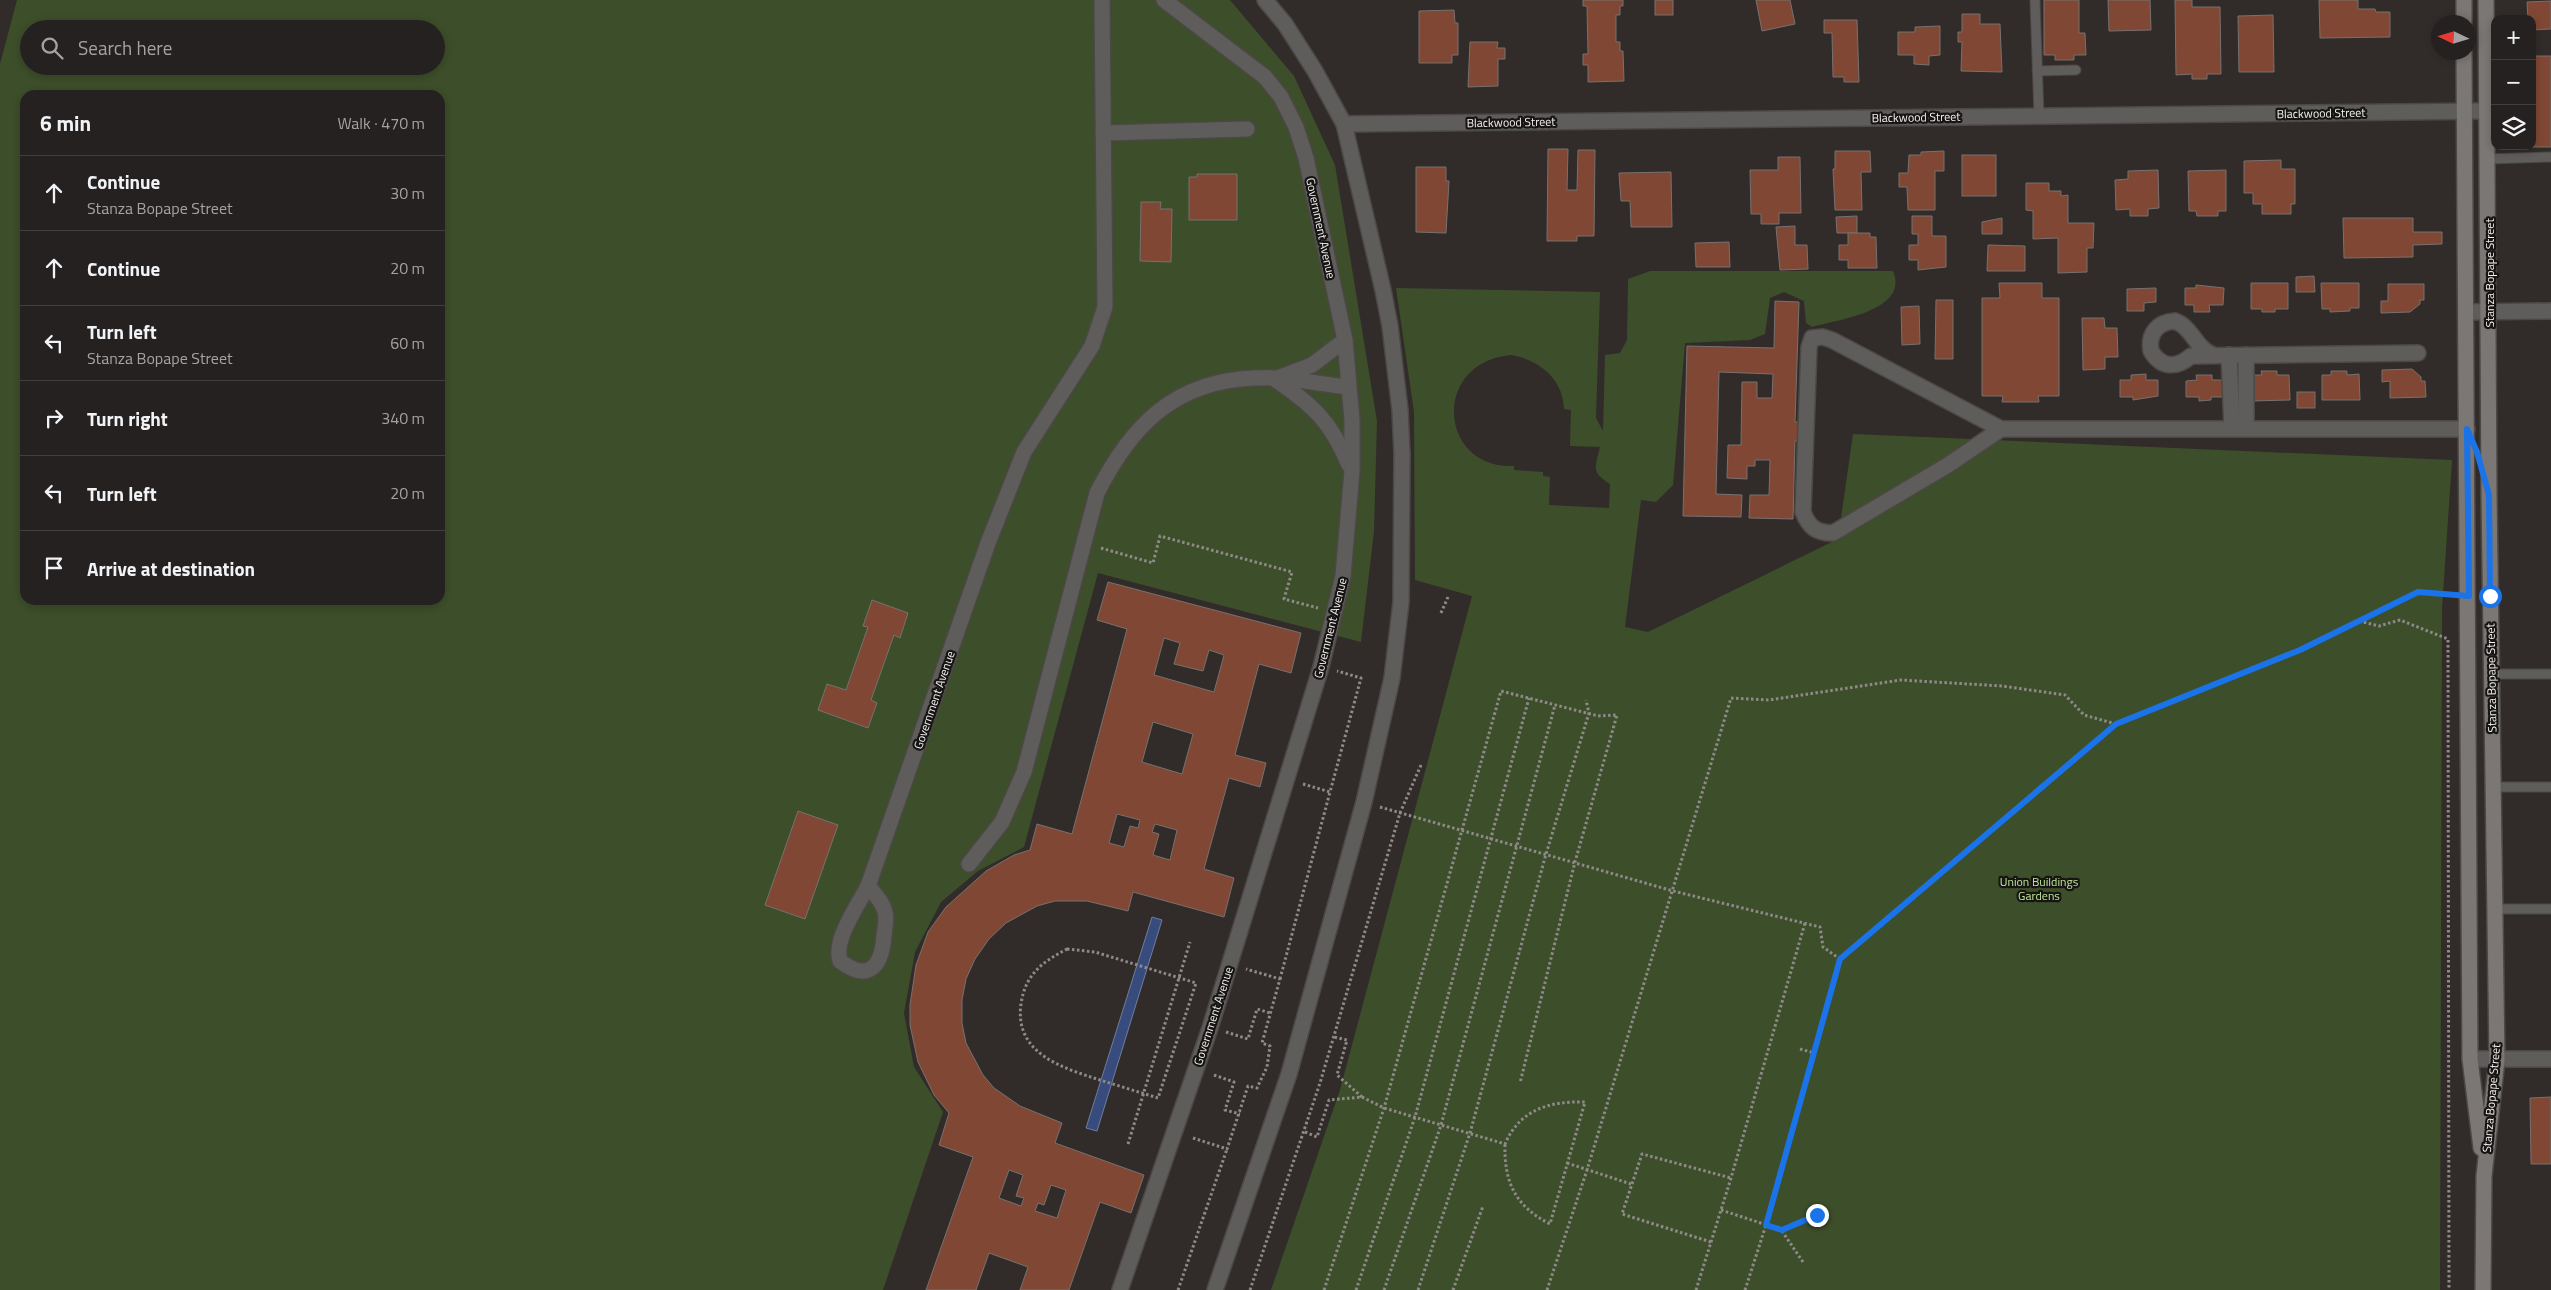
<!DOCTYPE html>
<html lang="en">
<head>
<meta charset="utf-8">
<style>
	body { margin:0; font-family:"Titillium Web",sans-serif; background:#312e2d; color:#f1f3f6 }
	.controls { position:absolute; right:15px; top:15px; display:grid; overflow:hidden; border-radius:10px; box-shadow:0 2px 8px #0003 }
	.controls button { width:45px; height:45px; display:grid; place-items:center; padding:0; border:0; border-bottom:1px solid #423e3e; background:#252120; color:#f1f3f6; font:25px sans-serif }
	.compass { position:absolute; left:2431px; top:15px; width:45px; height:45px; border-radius:50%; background:#252120; box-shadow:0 2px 8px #0003; rotate:274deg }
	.stop { position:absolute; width:15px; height:15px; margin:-11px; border:4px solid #1a73e8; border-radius:50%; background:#fff }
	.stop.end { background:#1a73e8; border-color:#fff; box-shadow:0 1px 5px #0008 }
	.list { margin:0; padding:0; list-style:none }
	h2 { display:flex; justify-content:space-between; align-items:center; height:65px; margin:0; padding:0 20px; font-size:21px }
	h2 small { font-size:16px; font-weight:400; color:#a3a3a5 }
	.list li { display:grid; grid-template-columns:32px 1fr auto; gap:15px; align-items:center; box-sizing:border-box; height:75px; padding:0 20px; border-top:1px solid #423e3e }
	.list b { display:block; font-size:19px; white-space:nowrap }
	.list p { margin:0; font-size:16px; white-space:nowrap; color:#a3a3a5 }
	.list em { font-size:16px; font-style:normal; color:#a3a3a5 }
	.icon { flex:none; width:28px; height:28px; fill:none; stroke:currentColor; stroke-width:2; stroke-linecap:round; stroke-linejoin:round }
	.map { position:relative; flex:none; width:2551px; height:1290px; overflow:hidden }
	.search { position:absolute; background:#252120; box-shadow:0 2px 8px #0003; left:20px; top:20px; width:425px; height:55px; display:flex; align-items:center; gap:12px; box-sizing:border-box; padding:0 18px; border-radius:28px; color:#a3a3a5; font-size:19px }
	.panel { position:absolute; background:#252120; box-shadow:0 2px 8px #0003; left:20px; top:90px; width:425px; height:515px; border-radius:15px }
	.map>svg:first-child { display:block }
	.green { fill:#3d4e2a; fill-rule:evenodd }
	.water { fill:#374c7c; stroke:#707e9f }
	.building { fill:#804834; stroke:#77716f; fill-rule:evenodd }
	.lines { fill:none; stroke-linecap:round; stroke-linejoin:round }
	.lane-casing { stroke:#4c4846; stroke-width:11 }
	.street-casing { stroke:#4c4846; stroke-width:18 }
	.secondary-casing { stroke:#4c4846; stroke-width:18 }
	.path { stroke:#8f8a89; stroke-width:3; stroke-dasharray:2.5 2.5; stroke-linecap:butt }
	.lane { stroke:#5f5d5b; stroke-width:9 }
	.street { stroke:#5f5d5b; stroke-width:15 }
	.secondary { stroke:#7b7775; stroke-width:15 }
	.route { stroke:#1a73e8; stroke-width:6 }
	.labels { text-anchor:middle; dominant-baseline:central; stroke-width:4.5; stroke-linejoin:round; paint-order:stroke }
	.street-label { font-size:12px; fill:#f5f1f0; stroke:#171514 }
	.park-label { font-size:12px; fill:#bfe796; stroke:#171514 }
</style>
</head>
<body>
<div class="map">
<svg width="2551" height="1290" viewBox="0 0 2551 1290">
	<rect width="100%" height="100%" fill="#312c2a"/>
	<g class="green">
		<path d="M 17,0 L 1230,0 L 1294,76 L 1335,165 L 1377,421 L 1374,531 L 1361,642 L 1098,573 L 1024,847 L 978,871 L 941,902 L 915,952 L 904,1013 L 914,1067 L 943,1112 L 883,1290 L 0,1290 L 0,64 ZM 29,29 L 436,29 L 436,66 L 29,66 ZM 25,95 L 440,95 L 440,600 L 25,600 Z"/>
		<path d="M 1650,271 L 1893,271 C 1910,311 1837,320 1812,327 L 1806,323 L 1804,301 L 1784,292 L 1770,298 L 1765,334 L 1750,340 L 1685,343 L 1673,485 L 1656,502 L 1641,500 L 1625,627 L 1648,632 L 1838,539 L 1853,434 L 2452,460 L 2442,609 L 2440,1290 L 1271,1290 L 1340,1090 L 1472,596 L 1415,580 L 1414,412 L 1396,288 L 1600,292 L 1596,418 L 1603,431 L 1605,355 L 1620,353 L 1627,340 L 1628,279 ZM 1511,355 C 1539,360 1563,378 1564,409 L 1571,410 L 1570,446 L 1600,447 C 1595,468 1591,472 1610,484 L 1609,508 L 1549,505 L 1550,477 L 1543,476 L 1543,472 L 1514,470 L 1514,466 C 1438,469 1431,362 1511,355 Z"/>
	</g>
	<path class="water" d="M 1152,917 L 1162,920 L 1097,1131 L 1086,1128 Z"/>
	<g class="building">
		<path d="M 1583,0 L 1623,0 L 1623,6 L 1620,6 L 1620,15 L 1616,15 L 1616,42 L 1620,42 L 1620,51 L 1623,51 L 1624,81 L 1588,82 L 1588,65 L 1583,65 L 1583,54 L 1588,54 L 1587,6 L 1583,6 Z"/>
		<rect x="1655" y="0" width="18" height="15"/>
		<path d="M 1756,0 L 1790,0 L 1795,24 L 1762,31 Z"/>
		<path d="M 2044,0 L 2079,0 L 2079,33 L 2085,33 L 2086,55 L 2074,55 L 2074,60 L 2055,60 L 2055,55 L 2044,55 Z"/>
		<path d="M 2108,0 L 2150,0 L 2151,30 L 2109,31 Z"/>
		<path d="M 2175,0 L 2192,0 L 2192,7 L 2220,7 L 2221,74 L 2207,74 L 2207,79 L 2192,79 L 2192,74 L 2176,75 Z"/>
		<path d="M 2319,0 L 2358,0 L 2358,9 L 2375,9 L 2376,12 L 2390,12 L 2390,37 L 2320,38 Z"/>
		<path d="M 2551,1 L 2551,29 L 2532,30 L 2532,19 L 2528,19 L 2527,2 Z"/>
		<path d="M 1454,10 L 1455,23 L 1458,23 L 1458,55 L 1452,55 L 1452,63 L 1419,63 L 1419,11 Z"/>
		<path d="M 1962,14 L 1980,14 L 1980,24 L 2000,24 L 2002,72 L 1961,71 L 1962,42 L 1958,42 L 1958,32 L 1962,32 Z"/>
		<path d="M 2273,15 L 2274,72 L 2239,72 L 2238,16 Z"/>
		<path d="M 1824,20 L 1857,20 L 1859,82 L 1844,82 L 1844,77 L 1833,77 L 1832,33 L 1824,33 Z"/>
		<path d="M 1940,26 L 1940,55 L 1929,56 L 1929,65 L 1914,64 L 1914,55 L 1898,55 L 1898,32 L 1915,32 L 1915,27 Z"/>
		<path d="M 1470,42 L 1498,42 L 1497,48 L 1505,48 L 1505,59 L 1498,59 L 1498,86 L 1468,87 Z"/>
		<path d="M 2532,56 L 2551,56 L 2551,147 L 2522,147 L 2532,146 Z"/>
		<path d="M 1548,149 L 1568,149 L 1567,190 L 1577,190 L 1578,150 L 1595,150 L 1594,236 L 1577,236 L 1577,241 L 1547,241 Z"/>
		<path d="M 1835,151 L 1870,151 L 1871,172 L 1861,172 L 1862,210 L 1835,210 L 1833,169 L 1835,169 Z"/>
		<path d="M 1944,151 L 1944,171 L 1935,171 L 1935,210 L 1908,210 L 1907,187 L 1899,187 L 1899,173 L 1908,173 L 1909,155 L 1921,155 L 1921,152 Z"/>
		<rect x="1962" y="155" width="34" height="41"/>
		<path d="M 1778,157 L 1800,157 L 1801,213 L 1779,213 L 1779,224 L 1761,224 L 1761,214 L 1751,214 L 1750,170 L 1778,170 Z"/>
		<path d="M 2281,160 L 2281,169 L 2295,169 L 2295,204 L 2291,204 L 2291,214 L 2262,214 L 2262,204 L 2253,204 L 2253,193 L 2244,193 L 2244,161 Z"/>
		<path d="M 1416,167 L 1446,167 L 1446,181 L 1449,181 L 1446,233 L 1416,232 Z"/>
		<path d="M 2158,170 L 2159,208 L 2148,209 L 2148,216 L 2130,216 L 2130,209 L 2116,210 L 2115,180 L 2128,179 L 2128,171 Z"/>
		<path d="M 2226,170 L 2226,211 L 2218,211 L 2218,216 L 2197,216 L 2196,211 L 2189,211 L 2188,171 Z"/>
		<path d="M 1671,172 L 1672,227 L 1631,227 L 1630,201 L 1621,201 L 1619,173 Z"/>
		<path d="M 1197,174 L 1237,174 L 1237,220 L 1189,220 L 1189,177 L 1197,177 Z"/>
		<path d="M 2026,183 L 2049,183 L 2049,191 L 2061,191 L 2061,196 L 2068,195 L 2068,223 L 2094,223 L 2093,248 L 2087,248 L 2087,272 L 2058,273 L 2058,238 L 2033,239 L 2033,211 L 2026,210 Z"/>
		<path d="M 1141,202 L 1161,202 L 1160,209 L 1172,209 L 1171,262 L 1140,261 Z"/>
		<path d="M 1857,216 L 1857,233 L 1837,233 L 1836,217 Z"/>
		<path d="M 1912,216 L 1932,216 L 1932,236 L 1946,236 L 1946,267 L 1918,270 L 1918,260 L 1909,260 L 1909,245 L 1918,245 L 1918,234 L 1912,234 Z"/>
		<path d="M 2002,218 L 2002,234 L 1982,234 L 1982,222 Z"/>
		<path d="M 2343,218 L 2413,218 L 2413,232 L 2442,232 L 2442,244 L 2413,245 L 2413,257 L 2344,258 Z"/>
		<path d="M 1795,226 L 1795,245 L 1807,245 L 1808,269 L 1780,270 L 1776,227 Z"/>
		<path d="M 1848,233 L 1870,233 L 1870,237 L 1876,237 L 1877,268 L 1848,268 L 1848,260 L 1839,260 L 1839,245 L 1848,245 Z"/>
		<path d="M 1729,242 L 1730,267 L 1696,267 L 1695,243 Z"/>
		<path d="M 1988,245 L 2025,246 L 2025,271 L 1987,271 Z"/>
		<path d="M 2314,276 L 2315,292 L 2296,292 L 2296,277 Z"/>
		<path d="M 1999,283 L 2042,283 L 2042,298 L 2059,298 L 2059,396 L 2038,396 L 2039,402 L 2002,402 L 2003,396 L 1982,396 L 1982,298 L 2000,298 Z"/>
		<path d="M 2251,283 L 2288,283 L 2288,309 L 2275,309 L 2275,312 L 2262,312 L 2262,309 L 2251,309 Z"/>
		<path d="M 2321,283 L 2359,283 L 2359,308 L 2350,308 L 2350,311 L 2330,312 L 2330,309 L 2322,309 Z"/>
		<path d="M 2388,284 L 2424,284 L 2424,300 L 2420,300 L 2420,304 L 2410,312 L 2381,313 L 2381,301 L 2388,301 Z"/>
		<path d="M 2196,285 L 2224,288 L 2223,305 L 2209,305 L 2210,312 L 2194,312 L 2194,305 L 2185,305 L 2185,288 L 2196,288 Z"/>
		<path d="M 2156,288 L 2156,302 L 2144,303 L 2144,311 L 2127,311 L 2127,289 Z"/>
		<path d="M 1936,300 L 1953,300 L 1953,359 L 1935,359 Z"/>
		<path d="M 1775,301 L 1799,302 L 1795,422 L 1799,422 L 1799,441 L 1795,441 L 1793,519 L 1749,518 L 1750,495 L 1769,495 L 1770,460 L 1755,460 L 1755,466 L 1747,466 L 1747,479 L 1727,478 L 1728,445 L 1741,445 L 1742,382 L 1757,382 L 1757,398 L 1772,398 L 1773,374 L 1719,372 L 1716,494 L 1742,495 L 1741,517 L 1683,516 L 1687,346 L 1774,348 Z"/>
		<path d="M 1919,306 L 1920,344 L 1902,345 L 1901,307 Z"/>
		<path d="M 2082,318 L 2104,318 L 2105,328 L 2117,328 L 2118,357 L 2105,357 L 2105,369 L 2083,370 Z"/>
		<path d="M 2412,369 L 2421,377 L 2421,381 L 2425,381 L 2426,397 L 2390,398 L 2390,381 L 2382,382 L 2382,370 Z"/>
		<path d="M 2261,371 L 2277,371 L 2277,375 L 2289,375 L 2290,400 L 2252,401 L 2252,375 L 2262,375 Z"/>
		<path d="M 2331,371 L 2347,371 L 2347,375 L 2359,374 L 2360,400 L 2322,400 L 2322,375 L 2331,375 Z"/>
		<path d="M 2146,374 L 2146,380 L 2158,380 L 2158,396 L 2133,400 L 2133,397 L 2120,397 L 2120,380 L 2131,380 L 2131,375 Z"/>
		<path d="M 2196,375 L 2212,375 L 2212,380 L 2224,380 L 2224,397 L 2211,397 L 2211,400 L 2199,401 L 2199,397 L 2186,397 L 2186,381 L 2197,380 Z"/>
		<rect x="2297" y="392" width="18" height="16"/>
		<path d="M 1108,582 L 1301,633 L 1291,673 L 1259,664 L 1235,755 L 1266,763 L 1260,787 L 1229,778 L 1204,869 L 1234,878 L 1224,917 L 1133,892 L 1128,911 L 1087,901 L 1055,901 L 1037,906 L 1006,923 L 989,939 L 975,959 L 966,979 L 962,1000 L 962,1023 L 966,1043 L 983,1075 L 994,1088 L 1020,1106 L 1062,1123 L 1055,1143 L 1144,1175 L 1131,1213 L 1100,1202 L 1069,1290 L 1020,1290 L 1028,1267 L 989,1253 L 976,1290 L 926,1290 L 973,1157 L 939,1145 L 949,1113 L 934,1095 L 918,1062 L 910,1025 L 910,1005 L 916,965 L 928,932 L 946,907 L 986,871 L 1014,855 L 1030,850 L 1037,824 L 1072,834 L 1127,629 L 1097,620 ZM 1164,638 L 1180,643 L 1174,664 L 1203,671 L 1209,650 L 1224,655 L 1214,692 L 1154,675 ZM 1153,722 L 1193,734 L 1182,774 L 1142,762 ZM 1117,814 L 1140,820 L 1138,828 L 1130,826 L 1124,847 L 1109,843 ZM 1155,824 L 1177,830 L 1170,860 L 1153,855 L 1159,834 L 1152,832 ZM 1009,1170 L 1023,1175 L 1016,1196 L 1024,1198 L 1021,1206 L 999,1198 ZM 1051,1185 L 1066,1190 L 1057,1218 L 1035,1211 L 1038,1203 L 1044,1205 Z"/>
		<path d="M 872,600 L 908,613 L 900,638 L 894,635 L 871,700 L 877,703 L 868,728 L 818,710 L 827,684 L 846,690 L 868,627 L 863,626 Z"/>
		<path d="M 798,811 L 838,825 L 805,919 L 765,905 Z"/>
		<path d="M 2551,1097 L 2551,1164 L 2531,1164 L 2530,1098 Z"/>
	</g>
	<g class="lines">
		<g class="lane-casing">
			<g id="lane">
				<path d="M 2035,1 L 2039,116"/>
				<path d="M 2037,71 L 2076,70"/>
				<path d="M 2488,159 L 2551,157"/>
				<path d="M 2491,674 L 2551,674"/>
				<path d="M 2493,787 L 2551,787"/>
				<path d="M 2495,909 L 2551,909"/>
			</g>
		</g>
		<g class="street-casing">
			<g id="street">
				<path d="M 1344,124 L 2487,111"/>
				<path d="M 1103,133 L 1247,129"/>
				<path d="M 2466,312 L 2551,311"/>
				<path d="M 2213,355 C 2195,348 2193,328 2175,321 C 2157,322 2148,334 2151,351 C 2162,369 2177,368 2191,356 L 2418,353"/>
				<path d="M 2229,355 L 2232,429"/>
				<path d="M 2246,355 L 2246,429"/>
				<path d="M 1280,377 L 1312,365 L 1345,340"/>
				<path d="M 1276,380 C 1314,406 1331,422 1349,465"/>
				<path d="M 2001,429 L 1948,465 L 1833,533 C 1816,533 1809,527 1803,512 L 1809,347 L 1812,338 L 1823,337 L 1832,340 L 2001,429 L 2467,429"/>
				<path d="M 969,864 L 1002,822 L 1024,772 L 1097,493 C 1131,426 1174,381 1254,378 C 1285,376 1318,384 1348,387"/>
				<path d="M 868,886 C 874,893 883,902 885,912 C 887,918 885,928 884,935 C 882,966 869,983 840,961 C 833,940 858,905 868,886 L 988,543 L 1024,452 L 1092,346 L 1105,307 L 1102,0"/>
				<path d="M 2470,1059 L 2551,1059"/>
				<path d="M 1120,1290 L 1210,1028 L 1321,667 L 1343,576 L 1352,471 L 1352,420 L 1345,340 L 1306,158 L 1296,127 L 1281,97 L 1265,77 L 1164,0"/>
				<path d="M 1215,1290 L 1289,1074 L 1364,802 L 1392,678 L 1401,602 L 1402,454 L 1400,410 L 1390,326 L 1383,290 L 1344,124 L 1315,71 L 1285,24 L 1265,0"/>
			</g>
		</g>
		<g class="secondary-casing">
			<g id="secondary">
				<path d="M 2464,0 L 2464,22"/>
				<path d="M 2464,52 L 2470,1059 L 2481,1148"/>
				<path d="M 2483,1290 L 2484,1176 L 2497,1060 L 2489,495 L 2486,0"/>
			</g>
		</g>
		<g class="path">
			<path d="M 1101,548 L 1153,563 L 1160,536 L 1292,572 L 1284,599 L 1318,608"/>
			<path d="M 1441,613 L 1448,597"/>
			<path d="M 2359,621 L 2379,626 L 2400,620 L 2448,639 L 2449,1290"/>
			<path d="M 1303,784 L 1330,792 L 1361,678 L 1337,671"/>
			<path d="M 1380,807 L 1673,891 L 1820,927 L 1823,947 L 1840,959"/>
			<path d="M 1067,949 L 1095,952 L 1196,983 L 1158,1098 C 1139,1092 1119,1086 1100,1080 C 1063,1068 1014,1054 1021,1004 C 1025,975 1042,962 1067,949 Z"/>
			<path d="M 1280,979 L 1330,792"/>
			<path d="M 1226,1032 L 1248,1039 L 1257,1009 L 1270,1013"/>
			<path d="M 1800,1049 L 1814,1053"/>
			<path d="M 1214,1075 L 1234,1082 L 1225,1110 L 1240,1114"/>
			<path d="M 1362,1097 L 1384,1108 L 1505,1144 C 1520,1109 1550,1101 1585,1102 L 1550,1224 C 1515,1206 1504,1182 1505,1144"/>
			<path d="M 1305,1132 L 1317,1137 L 1329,1100 L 1362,1097 L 1337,1075 L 1347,1040 L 1334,1037"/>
			<path d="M 1193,1138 L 1227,1149 L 1248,1086 L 1257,1088 L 1267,1067 L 1270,1046 L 1262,1043 L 1280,979 L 1246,969"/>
			<path d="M 1128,1144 L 1190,942"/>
			<path d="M 1567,1163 L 1631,1184"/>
			<path d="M 1721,1210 L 1782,1230"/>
			<path d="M 1711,1242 L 1622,1214 L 1642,1154 L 1731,1178"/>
			<path d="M 1803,1262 L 1782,1231 L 1817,1215"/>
			<path d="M 1178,1290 L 1227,1149"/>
			<path d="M 1250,1290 L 1320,1083 L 1400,813 L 1421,765"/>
			<path d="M 1324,1290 L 1384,1108 L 1501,691 L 1598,716 L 1617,715 L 1575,862 L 1520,1083"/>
			<path d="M 1356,1290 L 1415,1117 L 1529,698"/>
			<path d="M 1384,1290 L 1441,1125 L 1555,705"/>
			<path d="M 1418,1290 L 1470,1133 L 1546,854 L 1589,713 L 1586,700"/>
			<path d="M 1453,1290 L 1483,1206"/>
			<path d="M 1547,1290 L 1587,1170 L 1731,698 L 1769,700 L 1901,680 L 2002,686 L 2065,695 L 2084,715 L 2116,724"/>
			<path d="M 1696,1290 L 1731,1178 L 1805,923"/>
			<path d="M 1745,1290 L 1766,1225 L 1840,959 L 2116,724 L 2300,649 L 2418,592 L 2451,594"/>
		</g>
		<use href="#lane" class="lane"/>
		<use href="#street" class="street"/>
		<use href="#secondary" class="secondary"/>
	</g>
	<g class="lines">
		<path class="route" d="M 1817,1215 L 1782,1230 L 1766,1225 L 1840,959 L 2116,724 L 2300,650 L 2418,592 L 2469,596 L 2467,429 L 2477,452 L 2489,495 L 2490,596"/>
	</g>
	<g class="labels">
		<g class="street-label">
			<text transform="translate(2321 113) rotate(-1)">Blackwood Street</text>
			<text transform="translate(1916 117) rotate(-1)">Blackwood Street</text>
			<text transform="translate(1511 122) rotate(-1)">Blackwood Street</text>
			<text transform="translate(1321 228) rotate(78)">Government Avenue</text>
			<text transform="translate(2489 273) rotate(-90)">Stanza Bopape Street</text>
			<text transform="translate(1330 628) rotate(-76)">Government Avenue</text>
			<text transform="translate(2491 678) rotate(-91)">Stanza Bopape Street</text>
			<text transform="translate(934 700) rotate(-71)">Government Avenue</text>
			<text transform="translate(1213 1016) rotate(-72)">Government Avenue</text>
			<text transform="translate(2491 1098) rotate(-85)">Stanza Bopape Street</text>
		</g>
		<g class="park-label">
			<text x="2039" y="881">Union Buildings<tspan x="2039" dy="14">Gardens</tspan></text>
		</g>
	</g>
</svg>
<div class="controls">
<button>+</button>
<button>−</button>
<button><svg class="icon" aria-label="layers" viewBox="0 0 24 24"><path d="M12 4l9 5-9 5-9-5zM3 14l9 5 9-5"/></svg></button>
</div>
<svg class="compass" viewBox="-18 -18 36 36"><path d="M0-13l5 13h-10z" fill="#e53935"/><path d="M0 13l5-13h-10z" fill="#a3a3a5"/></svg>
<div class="stop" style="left:2490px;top:596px"></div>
<div class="stop end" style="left:1817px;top:1215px"></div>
<div class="search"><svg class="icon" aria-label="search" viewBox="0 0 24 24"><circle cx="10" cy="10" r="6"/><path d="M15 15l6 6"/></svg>Search here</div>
<section class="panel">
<h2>6 min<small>Walk · 470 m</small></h2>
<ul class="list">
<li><svg class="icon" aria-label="ahead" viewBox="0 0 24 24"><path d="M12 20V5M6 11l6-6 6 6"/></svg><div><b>Continue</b><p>Stanza Bopape Street</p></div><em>30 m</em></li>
<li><svg class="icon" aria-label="ahead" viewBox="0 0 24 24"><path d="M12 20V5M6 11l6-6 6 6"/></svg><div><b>Continue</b></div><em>20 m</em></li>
<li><svg class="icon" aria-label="left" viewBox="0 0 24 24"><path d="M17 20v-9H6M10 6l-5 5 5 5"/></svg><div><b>Turn left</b><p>Stanza Bopape Street</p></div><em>60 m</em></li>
<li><svg class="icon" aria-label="right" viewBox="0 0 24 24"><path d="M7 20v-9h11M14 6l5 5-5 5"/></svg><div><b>Turn right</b></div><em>340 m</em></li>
<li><svg class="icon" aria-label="left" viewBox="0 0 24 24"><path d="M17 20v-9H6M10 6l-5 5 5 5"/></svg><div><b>Turn left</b></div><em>20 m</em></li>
<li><svg class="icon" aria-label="arrive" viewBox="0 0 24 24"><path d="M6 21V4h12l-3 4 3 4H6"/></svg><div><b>Arrive at destination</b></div></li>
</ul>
</section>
</div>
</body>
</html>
